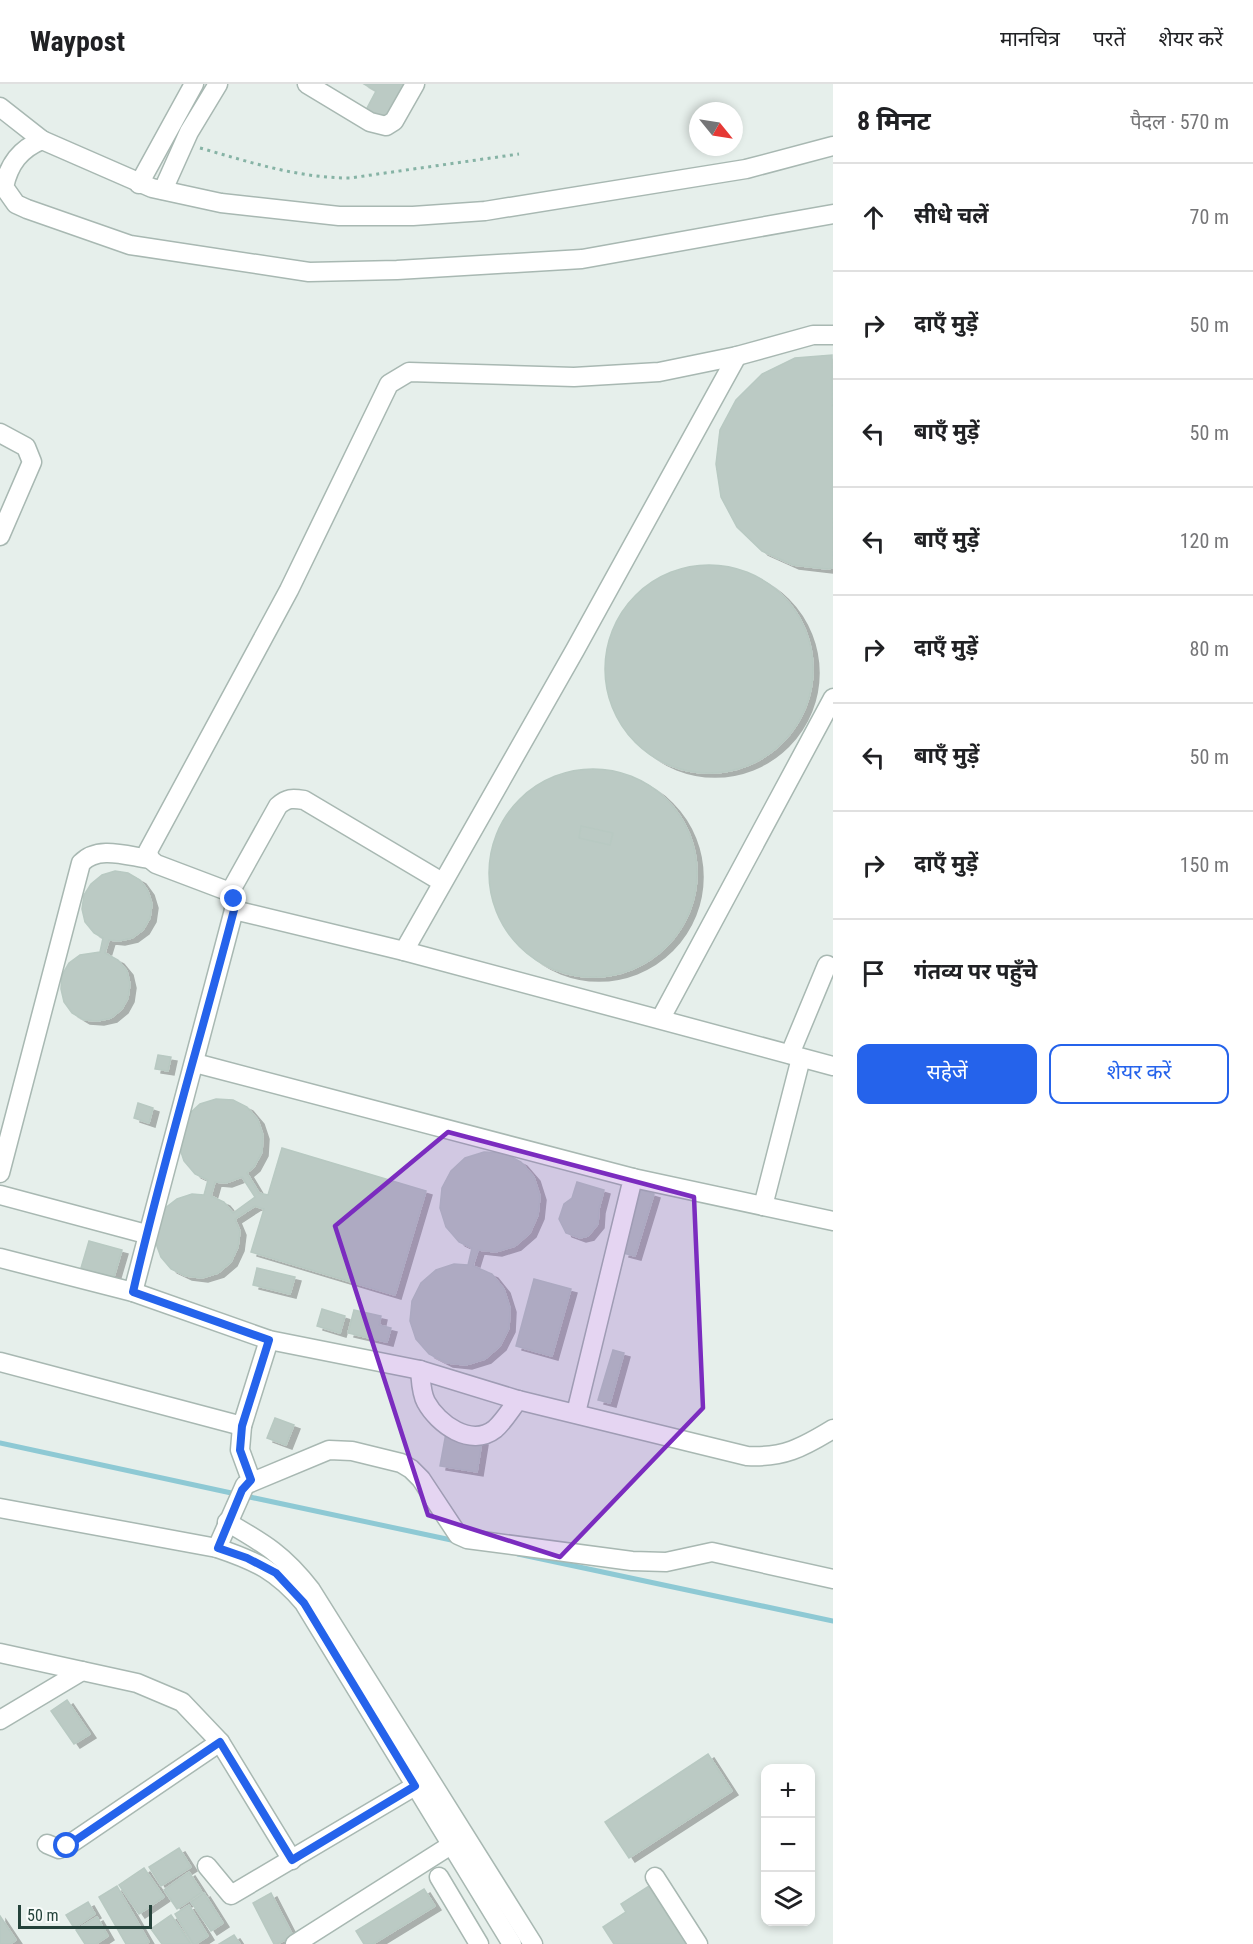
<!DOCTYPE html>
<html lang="hi">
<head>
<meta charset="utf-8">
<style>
	body { margin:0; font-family:"Roboto Condensed","Noto Sans Devanagari",sans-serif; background:#f2f2f2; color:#202124 }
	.controls { position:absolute; right:18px; bottom:18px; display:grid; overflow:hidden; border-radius:12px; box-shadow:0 3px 9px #0003 }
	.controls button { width:54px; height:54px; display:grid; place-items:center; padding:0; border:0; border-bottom:2px solid #e0e0e0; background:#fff; color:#202124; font:30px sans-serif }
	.compass { position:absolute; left:689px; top:18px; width:54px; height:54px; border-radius:50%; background:#fff; box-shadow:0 3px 9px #0003; rotate:120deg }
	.scale { position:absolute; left:18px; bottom:15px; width:134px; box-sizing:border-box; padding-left:6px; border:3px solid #24423a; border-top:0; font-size:16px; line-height:21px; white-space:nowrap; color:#24423a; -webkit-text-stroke:4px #f7fbf9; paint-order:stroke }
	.stop { position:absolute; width:18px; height:18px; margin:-14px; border:4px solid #2563eb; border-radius:50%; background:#fff }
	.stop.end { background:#2563eb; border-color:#fff; box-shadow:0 2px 6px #0008 }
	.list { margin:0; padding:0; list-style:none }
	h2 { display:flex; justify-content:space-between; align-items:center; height:78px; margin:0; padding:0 24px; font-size:26px }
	h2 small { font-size:20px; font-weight:400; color:#757577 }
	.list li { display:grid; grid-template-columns:39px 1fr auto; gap:18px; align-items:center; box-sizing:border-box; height:108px; padding:0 24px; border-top:2px solid #e0e0e0 }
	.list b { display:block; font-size:22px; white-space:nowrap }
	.list em { font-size:20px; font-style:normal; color:#757577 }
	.actions { display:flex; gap:12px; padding:18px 24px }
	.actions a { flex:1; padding:14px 0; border:2px solid #2563eb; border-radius:12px; text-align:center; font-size:21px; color:#2563eb }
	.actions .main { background:#2563eb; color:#fff }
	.icon { flex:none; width:33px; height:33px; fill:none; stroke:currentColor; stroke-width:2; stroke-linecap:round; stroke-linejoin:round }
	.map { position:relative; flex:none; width:833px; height:1860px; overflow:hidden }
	header { display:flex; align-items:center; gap:36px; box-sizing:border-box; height:84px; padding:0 30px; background:#fff; border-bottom:2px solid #e0e0e0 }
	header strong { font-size:28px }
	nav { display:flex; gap:33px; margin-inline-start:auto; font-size:21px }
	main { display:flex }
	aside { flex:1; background:#fff }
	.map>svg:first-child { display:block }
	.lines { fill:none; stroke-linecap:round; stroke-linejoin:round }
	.stream { stroke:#8ec9d4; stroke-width:5 }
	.building { fill:#bbcac4; stroke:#b8c9c2; stroke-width:1.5; fill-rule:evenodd; filter:url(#shadow) }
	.minor-casing { stroke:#a8b8b2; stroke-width:21 }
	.path { stroke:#86b3a5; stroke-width:3; stroke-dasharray:3 4.5; stroke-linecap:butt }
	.minor { stroke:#fff; stroke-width:18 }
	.route { stroke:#2563eb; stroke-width:8 }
	.marked { fill:#7b2cbf; fill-opacity:0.2; stroke:#7b2cbf; stroke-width:4.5; stroke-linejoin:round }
</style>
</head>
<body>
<header>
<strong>Waypost</strong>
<nav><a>मानचित्र</a><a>परतें</a><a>शेयर करें</a></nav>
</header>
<main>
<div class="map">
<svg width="833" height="1860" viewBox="0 0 833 1860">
	<defs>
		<filter id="shadow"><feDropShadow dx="6" dy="4" stdDeviation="0" flood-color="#0004"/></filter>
	</defs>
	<rect width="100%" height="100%" fill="#e6efeb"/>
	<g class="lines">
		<g class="stream">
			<path d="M 0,1359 L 236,1410"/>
			<path d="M 245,1412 L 456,1457"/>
			<path d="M 518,1470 L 833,1537"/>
		</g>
	</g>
	<g class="building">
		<path d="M 364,0 L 402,0 L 409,6 L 390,40 L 366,26 L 376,7 Z"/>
		<path d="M 832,271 L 833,484 L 827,485 L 793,481 L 762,467 L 737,443 L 721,413 L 716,380 L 720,346 L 736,316 L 762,290 L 795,274 Z"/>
		<circle cx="709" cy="585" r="104"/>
		<circle cx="593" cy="789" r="104"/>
		<path d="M 581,742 L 613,749 L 610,761 L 579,754 Z"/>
		<path d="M 115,787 L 128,789 L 140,796 L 148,807 L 152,820 L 150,834 L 143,846 L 132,854 L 119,857 L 109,856 L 105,869 L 118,876 L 127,887 L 130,900 L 128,914 L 122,925 L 111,934 L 98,937 L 84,936 L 72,929 L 64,918 L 61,905 L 62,891 L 69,879 L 80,871 L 100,868 L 103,854 L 94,849 L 85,838 L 82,825 L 84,811 L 91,800 L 102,791 Z"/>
		<path d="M 158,971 L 171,973 L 168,987 L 155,985 Z"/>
		<path d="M 216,1015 L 233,1016 L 247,1023 L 258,1036 L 263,1051 L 262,1068 L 254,1083 L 247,1089 L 259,1109 L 268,1111 L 282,1064 L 426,1107 L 395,1211 L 251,1168 L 264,1125 L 255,1122 L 235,1135 L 240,1147 L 238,1163 L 231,1178 L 218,1189 L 202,1194 L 186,1192 L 171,1185 L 161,1173 L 155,1157 L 164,1125 L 177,1115 L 192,1110 L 204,1111 L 208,1096 L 195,1090 L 184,1077 L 179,1062 L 188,1031 L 200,1020 ZM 242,1093 L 255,1113 L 233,1129 L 224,1118 L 211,1112 L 215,1098 L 226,1099 Z"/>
		<path d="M 138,1019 L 153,1024 L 149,1039 L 134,1034 Z"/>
		<path d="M 484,1068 L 504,1069 L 521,1078 L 534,1093 L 540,1112 L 538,1131 L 530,1149 L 515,1162 L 496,1168 L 478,1166 L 473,1182 L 492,1190 L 504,1205 L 510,1224 L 509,1244 L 500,1262 L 485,1275 L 466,1281 L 447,1279 L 429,1270 L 416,1255 L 410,1237 L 412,1217 L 421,1199 L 436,1186 L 454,1180 L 468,1181 L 472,1164 L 459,1158 L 446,1143 L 440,1124 L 442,1104 L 451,1087 L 465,1074 Z"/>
		<path d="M 577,1098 L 604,1106 L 599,1125 L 598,1140 L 588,1152 L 580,1154 L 566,1149 L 559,1135 L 564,1120 L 572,1114 Z"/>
		<path d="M 641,1106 L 654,1110 L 635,1172 L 623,1169 Z"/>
		<path d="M 89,1157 L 122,1166 L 114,1193 L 81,1184 Z"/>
		<path d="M 257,1184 L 295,1193 L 290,1210 L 253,1201 Z"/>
		<path d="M 534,1195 L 571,1205 L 552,1272 L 516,1262 Z"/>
		<path d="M 322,1225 L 345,1232 L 340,1249 L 317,1242 Z"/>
		<path d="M 354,1226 L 381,1232 L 379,1241 L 391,1244 L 387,1258 L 348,1249 Z"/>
		<path d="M 613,1266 L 624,1269 L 610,1319 L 598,1316 Z"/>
		<path d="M 275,1334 L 294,1341 L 286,1361 L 267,1354 Z"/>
		<path d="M 446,1349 L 482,1357 L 477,1388 L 440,1382 Z"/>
		<path d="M 67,1616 L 90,1650 L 74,1660 L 51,1627 Z"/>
		<path d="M 708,1670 L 732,1707 L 629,1774 L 605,1738 Z"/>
		<path d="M 179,1764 L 191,1783 L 161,1802 L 149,1783 Z"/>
		<path d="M 144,1784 L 164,1813 L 139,1830 L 119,1801 Z"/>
		<path d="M 189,1788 L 202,1808 L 177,1825 L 164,1806 Z"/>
		<path d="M 117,1802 L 149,1858 L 145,1860 L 126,1860 L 99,1813 Z"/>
		<path d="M 649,1802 L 687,1860 L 614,1860 L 603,1843 L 626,1828 L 621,1820 Z"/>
		<path d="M 424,1805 L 435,1822 L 373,1860 L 364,1860 L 356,1847 Z"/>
		<path d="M 204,1809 L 223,1839 L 211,1847 L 191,1818 Z"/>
		<path d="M 271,1809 L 293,1852 L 277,1860 L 274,1860 L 253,1819 Z"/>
		<path d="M 88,1818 L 95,1830 L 74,1844 L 66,1831 Z"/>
		<path d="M 189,1821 L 208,1852 L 196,1860 L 193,1860 L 175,1830 Z"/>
		<path d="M 171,1831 L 191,1860 L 162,1860 L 151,1845 Z"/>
		<path d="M 0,1832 L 16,1856 L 10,1860 L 0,1860 Z"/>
		<path d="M 97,1833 L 108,1852 L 96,1860 L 85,1860 L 76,1846 Z"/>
		<path d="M 234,1851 L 240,1860 L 219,1860 Z"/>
	</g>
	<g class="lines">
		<g class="minor-casing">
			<g id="minor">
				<path d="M 307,0 L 370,38 L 386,42 L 394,37 L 415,0"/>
				<path d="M 0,23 L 42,56"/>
				<path d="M 833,62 L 746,85 L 485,127 L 413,132 L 339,132 L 221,119 L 152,104 L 42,56 C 20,65 9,80 4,103 L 16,120 L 27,125 L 130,161 L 309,188 L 397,186 L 582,175 L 833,130"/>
				<path d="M 139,100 L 194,0"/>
				<path d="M 163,106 L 189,48 L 218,0"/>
				<path d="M 0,349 L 26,363 L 32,378 L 0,452"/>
				<path d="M 230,808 L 278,722 C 287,714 292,714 304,716 L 442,798"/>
				<path d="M 234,826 L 404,867 L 833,982"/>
				<path d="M 404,867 L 575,566 L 737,272"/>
				<path d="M 661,934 L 833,614"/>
				<path d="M 790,970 L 827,881"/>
				<path d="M 195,979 L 633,1094 L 576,1329"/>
				<path d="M 0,1089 L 81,779 C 98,761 127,772 150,775"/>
				<path d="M 633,1094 L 833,1137"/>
				<path d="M 0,1111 L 146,1150"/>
				<path d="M 763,1122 L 801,974"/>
				<path d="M 0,1174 L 133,1208 L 269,1256 L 420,1286 L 518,1316 L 747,1372 C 783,1374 802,1364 833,1345"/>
				<path d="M 133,1208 L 234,826 L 234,815 L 230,808 L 156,780 L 150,775 L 148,767 L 289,506 L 389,300 L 409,288 L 574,293 L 659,288 L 737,272 L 813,251 L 833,251"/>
				<path d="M 0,1278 L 242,1342"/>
				<path d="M 420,1286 C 421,1296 421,1309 426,1318 C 438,1340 471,1364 495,1345 C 504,1337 511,1325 518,1316"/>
				<path d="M 251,1396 L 240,1366 L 242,1342 L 269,1256"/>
				<path d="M 0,1424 L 217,1464 C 256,1477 277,1487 304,1519 L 512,1860"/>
				<path d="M 227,1438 C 265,1460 284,1471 311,1506 L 533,1860"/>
				<path d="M 217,1464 L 245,1401 L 329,1366 L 352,1367 L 401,1379 L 411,1385 L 421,1395 L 458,1451 L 467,1455 L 632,1477 L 666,1478 L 712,1468 L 833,1495"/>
				<path d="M 0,1569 L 137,1599 L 182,1618 L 220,1658 L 292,1776"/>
				<path d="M 0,1636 L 82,1587"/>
				<path d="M 47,1760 L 59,1765 L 67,1762 L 220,1658"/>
				<path d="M 207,1782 L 231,1811 L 415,1702"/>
				<path d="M 439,1793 L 479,1860"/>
				<path d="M 655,1793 L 698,1860"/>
				<path d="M 295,1860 L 451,1761"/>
			</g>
		</g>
		<path class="path" d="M 200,64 C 250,78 297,94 350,94 L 519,70"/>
		<use href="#minor" class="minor"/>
	</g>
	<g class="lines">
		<path class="route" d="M 67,1762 L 220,1658 L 292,1776 L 415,1702 L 304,1519 L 276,1489 L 247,1474 L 218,1464 L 242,1406 L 251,1396 L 240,1366 L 242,1342 L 269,1256 L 133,1208 C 162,1080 201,953 234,826 L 234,815"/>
	</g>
	<path class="marked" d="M 448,1048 L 694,1113 L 703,1324 L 560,1473 L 428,1431 L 335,1142 Z"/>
</svg>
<div class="controls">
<button>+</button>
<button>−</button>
<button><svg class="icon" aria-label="layers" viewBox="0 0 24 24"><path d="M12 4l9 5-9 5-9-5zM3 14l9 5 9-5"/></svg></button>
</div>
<svg class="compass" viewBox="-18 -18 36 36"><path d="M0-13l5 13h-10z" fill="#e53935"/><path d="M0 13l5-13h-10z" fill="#757577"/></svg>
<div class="scale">50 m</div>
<div class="stop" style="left:67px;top:1762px"></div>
<div class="stop end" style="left:234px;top:815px"></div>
</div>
<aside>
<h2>8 मिनट<small>पैदल · 570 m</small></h2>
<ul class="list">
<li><svg class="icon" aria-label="ahead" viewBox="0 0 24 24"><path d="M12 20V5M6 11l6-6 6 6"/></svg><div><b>सीधे चलें</b></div><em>70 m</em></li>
<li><svg class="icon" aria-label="right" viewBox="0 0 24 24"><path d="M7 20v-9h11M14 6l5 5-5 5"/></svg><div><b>दाएँ मुड़ें</b></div><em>50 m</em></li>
<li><svg class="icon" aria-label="left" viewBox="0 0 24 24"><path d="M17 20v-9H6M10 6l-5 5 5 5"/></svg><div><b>बाएँ मुड़ें</b></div><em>50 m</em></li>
<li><svg class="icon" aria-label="left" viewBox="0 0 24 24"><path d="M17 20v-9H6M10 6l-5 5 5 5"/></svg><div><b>बाएँ मुड़ें</b></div><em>120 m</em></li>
<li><svg class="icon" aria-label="right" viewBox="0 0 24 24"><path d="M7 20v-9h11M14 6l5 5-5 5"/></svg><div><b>दाएँ मुड़ें</b></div><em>80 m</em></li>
<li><svg class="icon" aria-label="left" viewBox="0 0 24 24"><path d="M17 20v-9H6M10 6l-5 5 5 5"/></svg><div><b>बाएँ मुड़ें</b></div><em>50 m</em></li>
<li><svg class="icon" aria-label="right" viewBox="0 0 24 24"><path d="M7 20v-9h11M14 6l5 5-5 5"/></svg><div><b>दाएँ मुड़ें</b></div><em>150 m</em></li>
<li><svg class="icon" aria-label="arrive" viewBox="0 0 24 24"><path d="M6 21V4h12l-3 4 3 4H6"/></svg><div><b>गंतव्य पर पहुँचे</b></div></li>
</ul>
<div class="actions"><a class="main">सहेजें</a><a>शेयर करें</a></div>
</aside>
</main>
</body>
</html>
